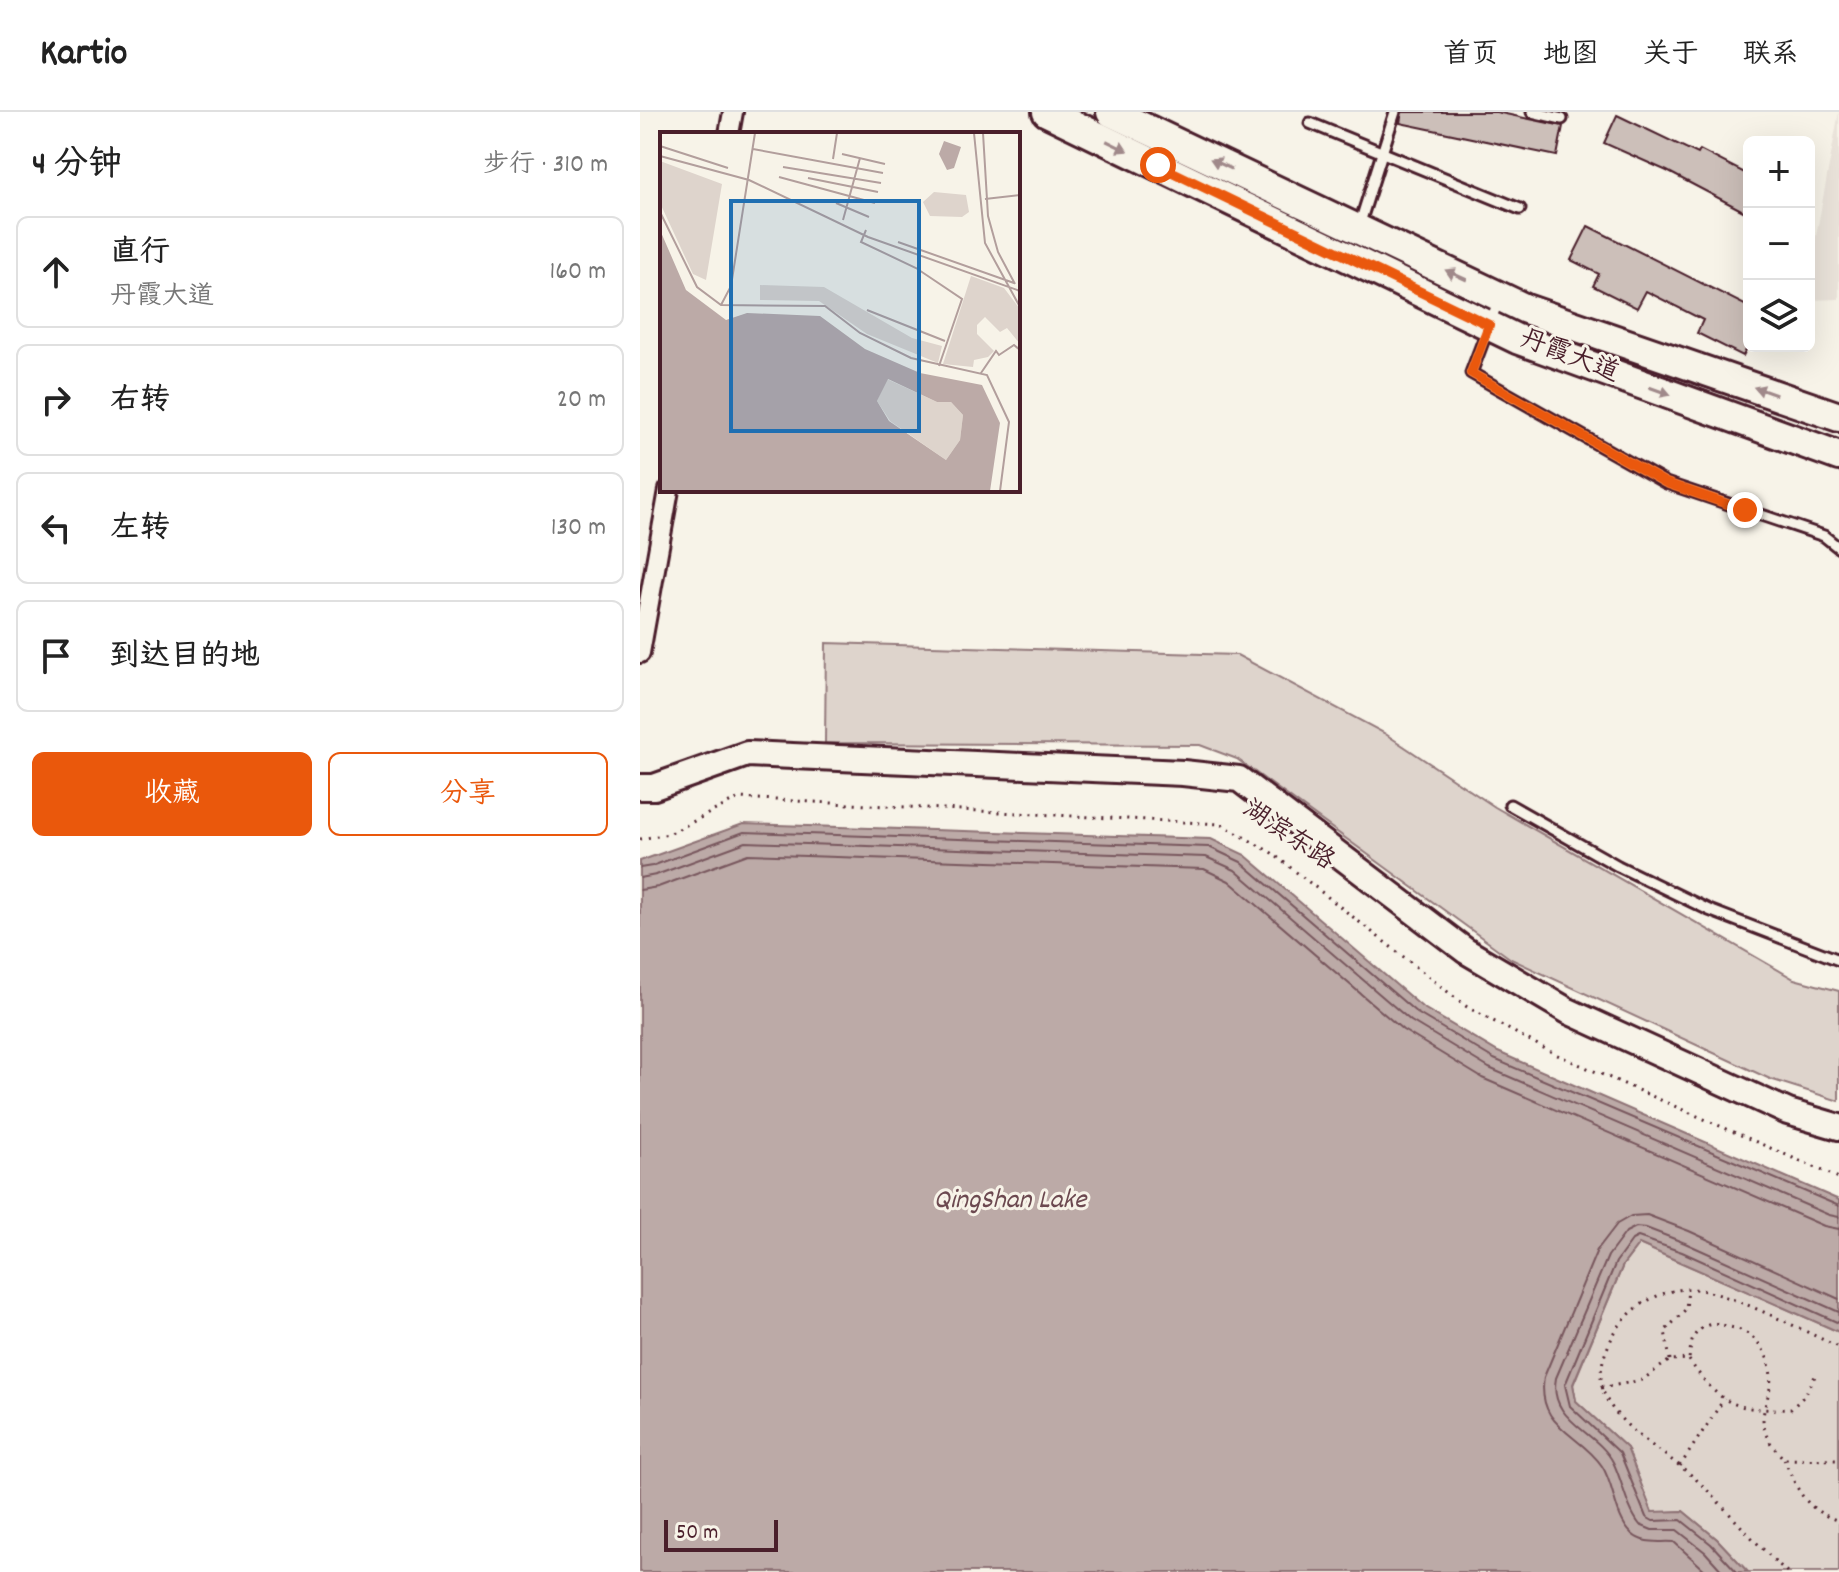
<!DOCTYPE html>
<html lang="zh">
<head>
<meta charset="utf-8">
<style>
	body { margin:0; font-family:Dekko,"LXGW WenKai TC",sans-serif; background:#f2f2f2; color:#222 }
	.controls { position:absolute; right:24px; top:24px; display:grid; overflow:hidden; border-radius:12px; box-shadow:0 8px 32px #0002 }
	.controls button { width:72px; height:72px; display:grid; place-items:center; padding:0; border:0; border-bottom:2px solid #e0e0e0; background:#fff; color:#222; font:40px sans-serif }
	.scale { position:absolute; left:24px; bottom:20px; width:114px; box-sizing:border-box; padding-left:8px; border:4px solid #4a1f2b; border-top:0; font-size:22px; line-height:28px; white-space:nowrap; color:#4a1f2b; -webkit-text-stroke:6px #f7f3e8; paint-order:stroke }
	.stop { position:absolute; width:24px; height:24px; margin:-18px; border:6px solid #ea580c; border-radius:50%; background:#fff }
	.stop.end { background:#ea580c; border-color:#fff; box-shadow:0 2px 8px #0008 }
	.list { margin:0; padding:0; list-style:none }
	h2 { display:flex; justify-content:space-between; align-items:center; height:104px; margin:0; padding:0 32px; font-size:34px }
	h2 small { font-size:26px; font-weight:400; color:#767676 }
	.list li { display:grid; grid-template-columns:52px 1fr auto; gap:24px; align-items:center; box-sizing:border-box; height:112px; margin:0 16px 16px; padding:0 16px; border:2px solid #e0e0e0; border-radius:12px }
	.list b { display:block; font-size:30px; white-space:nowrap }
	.list p { margin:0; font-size:26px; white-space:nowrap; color:#767676 }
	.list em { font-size:26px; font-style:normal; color:#767676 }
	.actions { display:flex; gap:16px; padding:24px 32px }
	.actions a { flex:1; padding:18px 0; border:2px solid #ea580c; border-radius:12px; text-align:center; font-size:28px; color:#ea580c }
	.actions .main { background:#ea580c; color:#fff }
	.icon { flex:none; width:44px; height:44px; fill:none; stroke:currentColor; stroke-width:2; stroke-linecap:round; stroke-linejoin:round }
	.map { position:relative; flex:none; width:1199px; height:1460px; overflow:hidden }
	header { display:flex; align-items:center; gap:48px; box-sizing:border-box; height:112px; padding:0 40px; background:#fff; border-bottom:2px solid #e0e0e0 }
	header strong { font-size:38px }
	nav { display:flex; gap:44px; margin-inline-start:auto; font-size:28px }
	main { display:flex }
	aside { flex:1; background:#fff }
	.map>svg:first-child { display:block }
	.built { fill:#eae3da }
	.green { fill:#ded4cc; stroke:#947a7c; stroke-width:2 }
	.water { fill:#bcaaa7; stroke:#8e7275; stroke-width:2 }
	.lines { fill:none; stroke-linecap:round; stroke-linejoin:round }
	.shore { stroke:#78575d; stroke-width:2 }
	.building { fill:#ccbfb9; stroke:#4a1f2b; stroke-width:2 }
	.lane-casing { stroke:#4a1f2b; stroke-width:15 }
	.street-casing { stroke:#4a1f2b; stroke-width:24 }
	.secondary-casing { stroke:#4a1f2b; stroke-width:30 }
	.primary-casing { stroke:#4a1f2b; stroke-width:34 }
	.path { stroke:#4a1f2b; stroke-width:3; stroke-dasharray:2 6; stroke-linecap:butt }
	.lane { stroke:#f7f3e8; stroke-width:9 }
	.street { stroke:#f7f3e8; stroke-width:18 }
	.secondary { stroke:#f7f3e8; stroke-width:24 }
	.primary { stroke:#f7f3e8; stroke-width:28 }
	.oneway { fill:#a0898a }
	.route { stroke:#ea580c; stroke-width:10 }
	.labels { text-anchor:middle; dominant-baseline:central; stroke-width:6; stroke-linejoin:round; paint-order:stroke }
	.street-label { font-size:26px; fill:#4a1f2b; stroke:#f7f3e8 }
	.water-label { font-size:28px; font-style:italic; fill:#6c4950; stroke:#f7f3e8 }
	.inset-road { fill:none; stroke:#b29e9c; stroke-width:2 }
	.view { fill:#1f6fb2; fill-opacity:0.15; stroke:#1f6fb2; stroke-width:4 }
	.inset-edge { fill:none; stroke:#4a1f2b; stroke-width:4 }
</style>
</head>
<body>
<header>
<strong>Kartio</strong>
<nav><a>首页</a><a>地图</a><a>关于</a><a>联系</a></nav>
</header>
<main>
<aside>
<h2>4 分钟<small>步行 · 310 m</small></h2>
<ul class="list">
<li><svg class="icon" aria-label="ahead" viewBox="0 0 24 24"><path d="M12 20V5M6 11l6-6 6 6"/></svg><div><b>直行</b><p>丹霞大道</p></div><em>160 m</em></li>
<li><svg class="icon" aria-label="right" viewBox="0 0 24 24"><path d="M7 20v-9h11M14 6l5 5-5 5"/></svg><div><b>右转</b></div><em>20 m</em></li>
<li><svg class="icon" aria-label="left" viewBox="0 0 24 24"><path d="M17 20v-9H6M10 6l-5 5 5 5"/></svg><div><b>左转</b></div><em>130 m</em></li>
<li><svg class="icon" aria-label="arrive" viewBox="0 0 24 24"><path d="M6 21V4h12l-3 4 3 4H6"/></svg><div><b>到达目的地</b></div></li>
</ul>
<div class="actions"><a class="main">收藏</a><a>分享</a></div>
</aside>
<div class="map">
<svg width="1199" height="1460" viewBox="0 0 1199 1460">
	<rect width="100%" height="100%" fill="#f7f3e8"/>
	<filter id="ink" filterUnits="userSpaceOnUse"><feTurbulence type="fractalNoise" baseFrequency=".0125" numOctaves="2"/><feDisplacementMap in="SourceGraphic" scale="16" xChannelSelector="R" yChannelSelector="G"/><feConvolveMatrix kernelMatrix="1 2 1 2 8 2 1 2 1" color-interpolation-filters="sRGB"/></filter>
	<g filter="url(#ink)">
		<path class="built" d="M 1199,0 L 1199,187 L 1169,188 L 1169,162 Z"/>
		<g class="green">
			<path d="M 186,531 L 597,543 L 744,621 L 855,695 L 1154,867 L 1199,879 L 1199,989 L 1130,967 L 871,847 L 597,647 L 560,633 L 185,631 Z"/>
			<path d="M 999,1132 L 1199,1220 L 1199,1460 L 1108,1460 L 1077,1427 L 1043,1399 L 1012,1401 L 987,1336 L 936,1289 L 933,1273 L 983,1153 Z"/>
		</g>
		<path class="water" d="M 103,712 L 571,727 L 605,743 L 782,895 L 858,940 L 1199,1088 L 1199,1220 L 999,1132 L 983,1153 L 933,1272 L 936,1289 L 987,1336 L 1012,1400 L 1043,1399 L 1077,1427 L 1108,1460 L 0,1460 L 0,749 Z"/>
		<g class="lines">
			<g class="shore">
				<path d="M 0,756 L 12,754 L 104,720 L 569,735 L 601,750 L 777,901 L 854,947 L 1199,1094"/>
				<path d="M 0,766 L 16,763 L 106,730 L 566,745 L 595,758 L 771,909 L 849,956 L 1189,1103 L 1199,1105"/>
				<path d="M 0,778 L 18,775 L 108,742 L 564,757 L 589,769 L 763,918 L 842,966 L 1184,1114 L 1199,1117"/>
				<path d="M 1067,1460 L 1034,1430 C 1019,1429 1004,1433 992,1422 C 974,1405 975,1374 962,1354 C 940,1321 896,1316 904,1265 L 957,1138 L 977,1112 L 991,1104 L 1007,1103 L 1049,1119 L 1199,1187"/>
				<path d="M 1083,1460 L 1065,1440 L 1037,1418 L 1012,1418 L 1000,1413 C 986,1395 983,1370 973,1350 C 957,1319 908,1309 916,1266 L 968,1144 L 986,1120 L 996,1115 L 1006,1116 L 1045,1131 L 1199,1200"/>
				<path d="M 1097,1460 L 1071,1432 L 1041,1408 L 1013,1409 L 1006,1405 L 980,1341 L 930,1294 L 925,1273 L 976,1150 L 992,1128 L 998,1125 L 1042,1140 L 1199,1211"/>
			</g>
		</g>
		<g class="building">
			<path d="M 762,0 L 856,0 L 923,14 L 917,44 L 760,11 Z"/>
			<path d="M 977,3 L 1058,42 L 1060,38 L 1109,63 L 1109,102 L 1027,59 L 964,31 Z"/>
			<path d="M 948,114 L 1109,195 L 1109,232 L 1103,244 L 1057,221 L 1063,208 L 1006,179 L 997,196 L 953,174 L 959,162 L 931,148 Z"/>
		</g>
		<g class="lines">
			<g class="lane-casing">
				<g id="lane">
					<path d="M 892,0 L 922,7"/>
					<path d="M 670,11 L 880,97"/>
					<path d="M 719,114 L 755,0"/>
					<path d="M 859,187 L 831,261 L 1026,371 L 1184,424 L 1199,436"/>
					<path d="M 870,693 L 978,754 L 1069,798 L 1199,848"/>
				</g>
			</g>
			<g class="street-casing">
				<g id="street">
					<path d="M 89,22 L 93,0"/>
					<path d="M 0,541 L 29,378"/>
				</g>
			</g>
			<g class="secondary-casing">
				<path id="secondary" d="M 0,675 L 14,675 L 107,642 L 543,661 L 599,667 L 826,839 L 928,899 L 1148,1000 L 1199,1015"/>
			</g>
			<g class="primary-casing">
				<g id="primary">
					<path d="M 407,0 L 877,227 L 1199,344"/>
					<path d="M 471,0 L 886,197 L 1199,305"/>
				</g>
			</g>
			<g class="path">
				<path d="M 0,727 L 29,722 L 99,686 L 581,712 L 632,741 L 827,895 L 913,941 L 1199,1066"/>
				<path d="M 1030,1248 L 1025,1219 L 1046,1197 L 1048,1177"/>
				<path d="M 1049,1248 C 1081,1294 1095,1299 1151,1297 L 1166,1282 L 1175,1264"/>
				<path d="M 961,1276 L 1002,1268 L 1030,1248 L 1049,1247 C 1051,1233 1051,1222 1064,1215 C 1073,1209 1085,1214 1094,1216 C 1122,1223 1136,1253 1129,1280 C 1126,1292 1121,1303 1124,1316 C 1127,1329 1135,1337 1144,1347 L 1199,1348"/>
				<path d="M 1144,1347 C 1158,1379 1164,1397 1199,1409"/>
				<path d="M 1040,1354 L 1084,1287"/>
				<path d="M 1147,1460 C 1118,1434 1093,1405 1066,1377 C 1037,1346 995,1329 970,1293 C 956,1272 960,1251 970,1230 C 983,1200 1014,1179 1046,1177 C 1079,1174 1165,1220 1199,1235"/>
			</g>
			<use href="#lane" class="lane"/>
			<use href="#street" class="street"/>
			<use href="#secondary" class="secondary"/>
			<use href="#primary" class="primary"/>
		</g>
		<defs><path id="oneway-solid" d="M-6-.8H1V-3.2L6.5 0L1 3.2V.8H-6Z" transform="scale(2)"/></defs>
		<g class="oneway">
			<use href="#oneway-solid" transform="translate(477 34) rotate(26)"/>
			<use href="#oneway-solid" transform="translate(581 52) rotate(-155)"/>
			<use href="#oneway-solid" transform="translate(816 163) rotate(-155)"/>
			<use href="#oneway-solid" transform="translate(1020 279) rotate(20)"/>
			<use href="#oneway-solid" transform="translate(1125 279) rotate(-161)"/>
		</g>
	</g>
	<g class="lines" filter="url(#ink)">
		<path class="route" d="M 518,53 L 849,213 L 831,261 L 1026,371 L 1105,398"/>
	</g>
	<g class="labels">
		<g class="street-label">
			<text transform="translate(929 245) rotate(21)">丹霞大道</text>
			<text transform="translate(648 724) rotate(34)">湖滨东路</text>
		</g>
		<g class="water-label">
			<text x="370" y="1090">QingShan Lake</text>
		</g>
	</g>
	<g transform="translate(20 20)">
		<rect width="360" height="360" fill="#f7f3e8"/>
		<path d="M 0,29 L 62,52 L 46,148 L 33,142 L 0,71 ZM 274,60 L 306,63 L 309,80 L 302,85 L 270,84 L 263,70 ZM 311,144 L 344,156 L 360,177 L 360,212 L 347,196 L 340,200 L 325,185 L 317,193 L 317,202 L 334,219 L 328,225 L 314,228 L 313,235 L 283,232 ZM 100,153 L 164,155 L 252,206 L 282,214 L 278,231 L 207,202 L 159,169 L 100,168 ZM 227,247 L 277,270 L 291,270 L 303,283 L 300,308 L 286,328 L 230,289 L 217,269 Z" fill="#ded4cc"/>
		<path d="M 284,9 L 301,15 L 294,36 L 287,38 L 279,22 ZM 0,98 L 26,158 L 66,188 L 87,181 L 160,184 L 205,217 L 260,241 L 322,253 L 340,291 L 330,359 L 0,359 ZM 228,247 L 277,270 L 291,270 L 303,283 L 300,308 L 286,328 L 229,289 L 217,269 Z" fill="#bcaaa7" fill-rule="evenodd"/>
		<path class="inset-road" d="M 314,1 L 325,111 L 360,175M 323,1 L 328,84 L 338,120 L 355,152M 0,14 L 68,36M 93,17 L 223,41M 182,22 L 225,32M 0,24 L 89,48 L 208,105 L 360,159M 173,27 L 177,1M 123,35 L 221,51M 119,45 L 215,71M 148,46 L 218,60M 325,67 L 360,63M 176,71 L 209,85M 0,80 L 37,155 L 61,173 L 165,174 L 200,201 L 251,226 L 327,243 L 349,290 L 340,359M 183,88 L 200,26M 206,98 L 201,110 L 256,136 L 302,167 L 279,234M 238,110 L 354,151M 61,173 L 71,154 L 95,1M 207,178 L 285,209M 321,241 L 336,219 L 339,223 L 354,213 L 360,218"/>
		<path class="view" d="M 71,69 L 259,69 L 259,299 L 71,299 Z"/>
		<rect width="360" height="360" class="inset-edge"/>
	</g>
</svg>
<div class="controls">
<button>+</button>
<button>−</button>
<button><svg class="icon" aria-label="layers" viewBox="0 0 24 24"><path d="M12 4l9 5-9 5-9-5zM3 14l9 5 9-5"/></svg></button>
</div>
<div class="scale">50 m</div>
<div class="stop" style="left:518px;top:53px"></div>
<div class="stop end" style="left:1105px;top:398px"></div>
</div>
</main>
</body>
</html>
